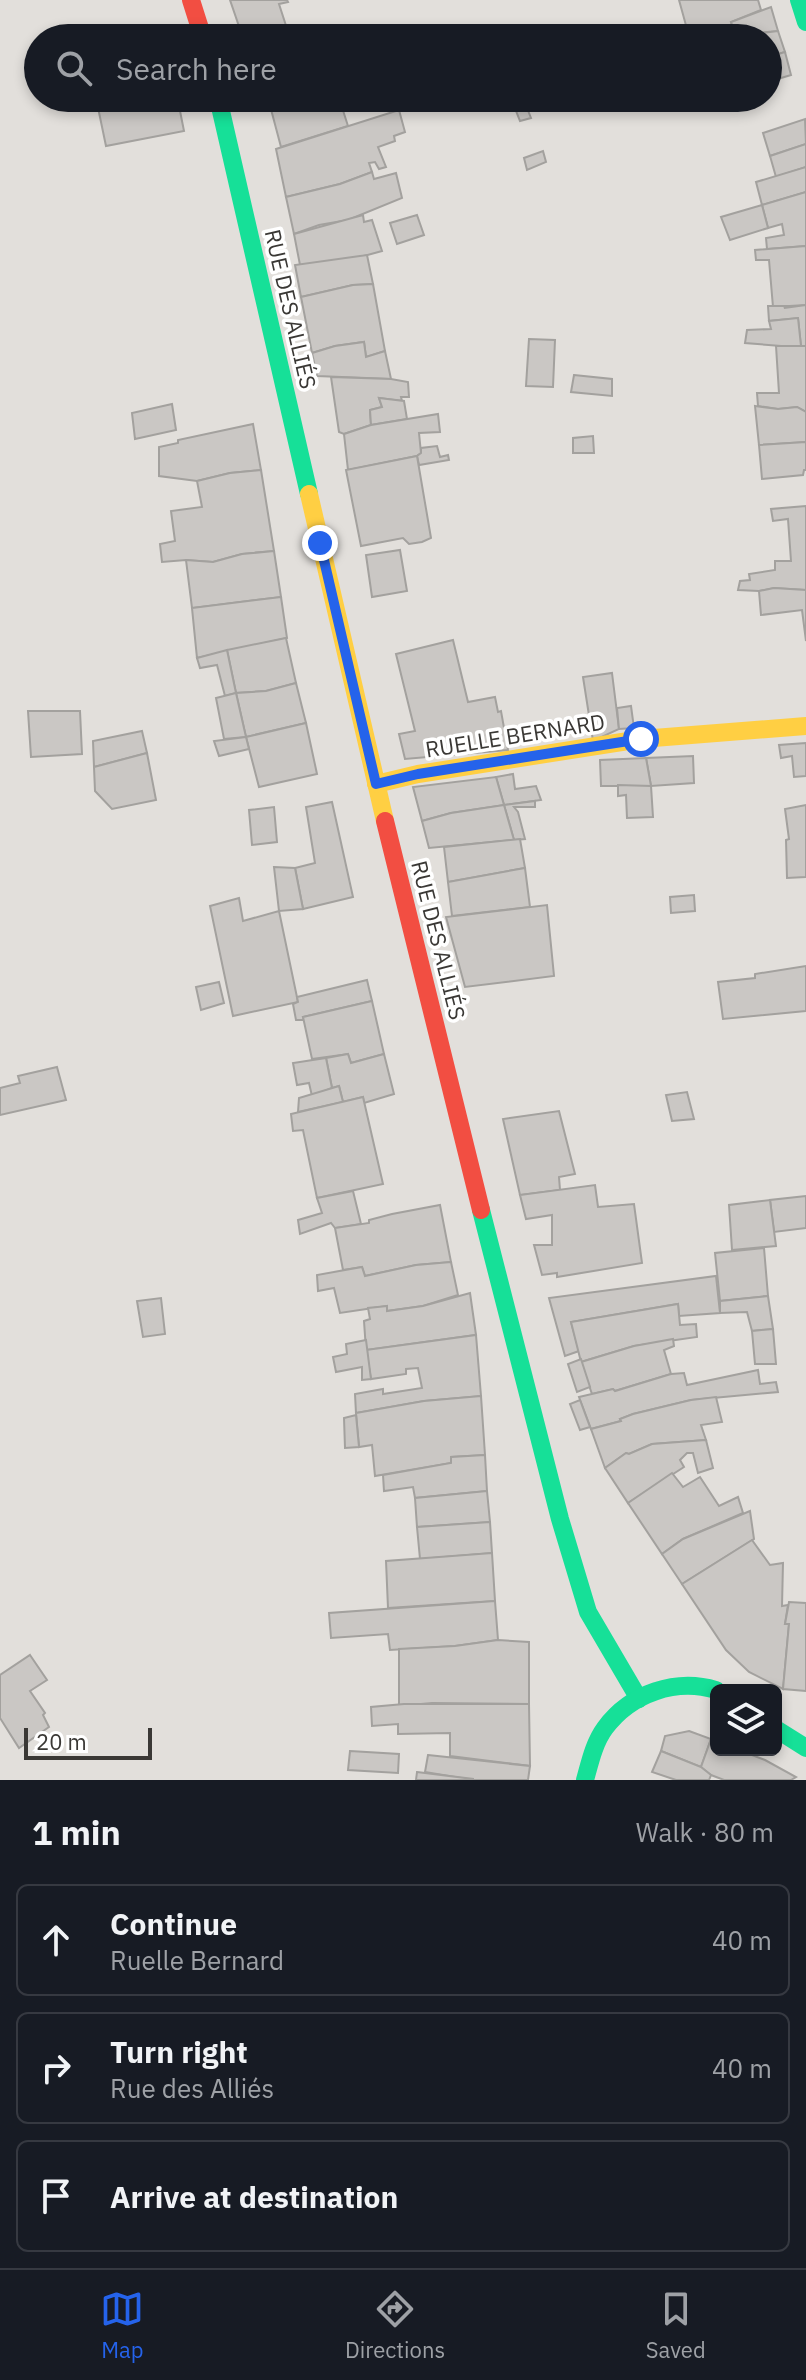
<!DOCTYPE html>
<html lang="en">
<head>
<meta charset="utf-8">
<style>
	body { margin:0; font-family:"IBM Plex Sans",sans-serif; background:#242831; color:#f1f3f6 }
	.controls { position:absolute; right:24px; bottom:24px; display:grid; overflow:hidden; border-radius:12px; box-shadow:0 4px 12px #0003 }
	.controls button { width:72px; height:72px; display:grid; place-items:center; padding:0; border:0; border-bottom:2px solid #363941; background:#171b24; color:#f1f3f6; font:40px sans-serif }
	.scale { position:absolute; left:24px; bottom:20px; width:128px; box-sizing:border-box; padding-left:8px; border:4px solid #3a3835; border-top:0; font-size:22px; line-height:28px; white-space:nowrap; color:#3a3835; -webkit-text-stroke:6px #fff; paint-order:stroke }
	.stop { position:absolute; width:24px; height:24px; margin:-18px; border:6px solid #2563eb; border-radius:50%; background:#fff }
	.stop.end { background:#2563eb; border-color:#fff; box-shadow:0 2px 8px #0008 }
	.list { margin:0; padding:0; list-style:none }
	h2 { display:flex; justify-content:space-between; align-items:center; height:104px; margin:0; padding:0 32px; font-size:34px }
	h2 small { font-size:26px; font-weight:400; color:#9ea1a6 }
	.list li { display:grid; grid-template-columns:52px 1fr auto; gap:24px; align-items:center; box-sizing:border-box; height:112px; margin:0 16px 16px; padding:0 16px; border:2px solid #363941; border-radius:12px }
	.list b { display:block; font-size:30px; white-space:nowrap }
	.list p { margin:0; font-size:26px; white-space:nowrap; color:#9ea1a6 }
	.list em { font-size:26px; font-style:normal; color:#9ea1a6 }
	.icon { flex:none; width:44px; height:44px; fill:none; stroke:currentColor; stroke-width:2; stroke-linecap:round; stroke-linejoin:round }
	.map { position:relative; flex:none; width:806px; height:1780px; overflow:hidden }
	.search { position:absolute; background:#171b24; box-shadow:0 4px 12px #0003; left:24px; right:24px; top:24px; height:88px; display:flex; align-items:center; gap:20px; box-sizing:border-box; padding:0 28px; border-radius:44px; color:#9ea1a6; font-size:30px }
	.sheet { height:488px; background:#171b24 }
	nav { display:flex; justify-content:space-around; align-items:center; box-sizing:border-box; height:112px; border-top:2px solid #363941; background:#171b24; font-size:22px; color:#9ea1a6 }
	nav a { display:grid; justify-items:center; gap:4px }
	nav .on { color:#2563eb }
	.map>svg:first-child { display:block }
	.building { fill:#cac7c4; stroke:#a3a19e; stroke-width:2 }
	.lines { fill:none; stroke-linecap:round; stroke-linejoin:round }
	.fast { stroke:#16e098; stroke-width:18 }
	.slow { stroke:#ffcf43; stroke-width:18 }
	.jam { stroke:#f24e42; stroke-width:18 }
	.route { stroke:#2563eb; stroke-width:10 }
	.labels { text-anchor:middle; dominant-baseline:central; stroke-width:7; stroke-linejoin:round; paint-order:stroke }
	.street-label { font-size:22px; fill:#3a3835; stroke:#fff }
</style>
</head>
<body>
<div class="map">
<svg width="806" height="1780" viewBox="0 0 806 1780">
	<rect width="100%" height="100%" fill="#e2dfdb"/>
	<g class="building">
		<path d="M 230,0 L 287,0 L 288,2 L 279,4 L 290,38 L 243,38 Z"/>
		<path d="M 679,0 L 758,0 L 761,10 L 731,22 L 736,35 L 705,38 L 701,27 L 687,29 Z"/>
		<path d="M 771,7 L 778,31 L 736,35 L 731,22 Z"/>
		<path d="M 778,31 L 785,52 L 768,57 L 768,38 L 719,38 Z"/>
		<path d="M 785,52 L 791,75 L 768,82 L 768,57 Z"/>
		<path d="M 96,98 L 162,98 L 164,109 L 179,106 L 184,131 L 106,146 Z"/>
		<path d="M 268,98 L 339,98 L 348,126 L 281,147 Z"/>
		<path d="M 511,98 L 523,98 L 531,118 L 520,121 Z"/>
		<path d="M 399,110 L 405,132 L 394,136 L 395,141 L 378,147 L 386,167 L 379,169 L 375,162 L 369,163 L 372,172 L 340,184 L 286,197 L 276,149 Z"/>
		<path d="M 805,119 L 806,144 L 770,156 L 763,133 Z"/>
		<path d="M 806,144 L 806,167 L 776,177 L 770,156 Z"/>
		<path d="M 543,151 L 546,162 L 527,170 L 524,158 Z"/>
		<path d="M 806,167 L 806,192 L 762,205 L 756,182 Z"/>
		<path d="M 372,172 L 374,179 L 396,173 L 402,198 L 348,220 L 319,225 L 294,234 L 286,197 L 340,184 Z"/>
		<path d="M 806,192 L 806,246 L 767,249 L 766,238 L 784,235 L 782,224 L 768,228 L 762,205 Z"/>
		<path d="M 762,205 L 768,228 L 730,240 L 721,217 Z"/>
		<path d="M 363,215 L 364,222 L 372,220 L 382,251 L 353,259 L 300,265 L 294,234 Z"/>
		<path d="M 417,215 L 424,235 L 397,244 L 390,223 Z"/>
		<path d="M 806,246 L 806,305 L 773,307 L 769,260 L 756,260 L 755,250 Z"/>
		<path d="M 367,255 L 373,284 L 353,285 L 301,297 L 295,265 Z"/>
		<path d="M 373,284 L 385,351 L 366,357 L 364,342 L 335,346 L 312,353 L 301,297 L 353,285 Z"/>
		<path d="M 806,305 L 806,346 L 801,346 L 798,318 L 769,321 L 768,306 L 787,306 L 784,308 Z"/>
		<path d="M 798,318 L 801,346 L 794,347 L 745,343 L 747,330 L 771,329 L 769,321 Z"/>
		<path d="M 529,339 L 555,340 L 553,387 L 526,386 Z"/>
		<path d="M 364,342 L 366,357 L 385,351 L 391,379 L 317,376 L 312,353 L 335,346 Z"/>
		<path d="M 776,346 L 806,346 L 806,412 L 797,407 L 778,409 L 758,406 L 757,393 L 779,393 Z"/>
		<path d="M 574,375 L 612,379 L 612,396 L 571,392 Z"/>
		<path d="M 331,377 L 391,379 L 408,382 L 409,397 L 401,397 L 402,401 L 379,398 L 382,407 L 370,410 L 371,425 L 344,434 L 339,432 Z"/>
		<path d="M 379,398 L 404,401 L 407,419 L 371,425 L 370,410 L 382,407 Z"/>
		<path d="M 172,404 L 176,430 L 135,439 L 132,413 Z"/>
		<path d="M 755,406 L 778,409 L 797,407 L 806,412 L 806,442 L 759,445 Z"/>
		<path d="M 438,414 L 440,432 L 419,433 L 421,453 L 417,456 L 348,470 L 344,434 L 371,425 Z"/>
		<path d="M 253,424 L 261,470 L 230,473 L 197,481 L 159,476 L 159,447 L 178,443 L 178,440 Z"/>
		<path d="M 593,436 L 594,453 L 573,453 L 573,438 Z"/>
		<path d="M 806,442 L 806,470 L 804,470 L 803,475 L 762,479 L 759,445 Z"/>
		<path d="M 437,446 L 440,457 L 448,455 L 449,460 L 419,465 L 417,456 L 421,453 L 421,448 Z"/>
		<path d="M 417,456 L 431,538 L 422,542 L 409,544 L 403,538 L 361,546 L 346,470 Z"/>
		<path d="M 261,470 L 274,551 L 242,554 L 213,562 L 186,560 L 162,562 L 160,544 L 175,541 L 171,511 L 202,507 L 197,481 L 230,473 Z"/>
		<path d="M 806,506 L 806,590 L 774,588 L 759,591 L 738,590 L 740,581 L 750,580 L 749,574 L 775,570 L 775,561 L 791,561 L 788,519 L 773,521 L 771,509 Z"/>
		<path d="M 400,550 L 407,591 L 372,597 L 366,555 Z"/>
		<path d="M 274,551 L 281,597 L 192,608 L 186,560 L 213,562 L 242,554 Z"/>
		<path d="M 774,588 L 806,590 L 806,641 L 802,610 L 761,615 L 759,591 Z"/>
		<path d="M 281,597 L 287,638 L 197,658 L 192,608 Z"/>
		<path d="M 286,638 L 296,683 L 266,691 L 236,693 L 227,650 Z"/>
		<path d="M 453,640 L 468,702 L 495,697 L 498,712 L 501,711 L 508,750 L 405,759 L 399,734 L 415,731 L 396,654 Z"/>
		<path d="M 227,650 L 236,693 L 225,696 L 217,665 L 200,668 L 197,658 Z"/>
		<path d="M 612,673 L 619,729 L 593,741 L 583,677 Z"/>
		<path d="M 296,683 L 306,723 L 246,737 L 236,693 L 266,691 Z"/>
		<path d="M 236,693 L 246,737 L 224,739 L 216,698 Z"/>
		<path d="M 631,706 L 634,728 L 619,729 L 617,708 Z"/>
		<path d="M 28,711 L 80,711 L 82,754 L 31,757 Z"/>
		<path d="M 306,723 L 317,774 L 259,787 L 246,737 Z"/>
		<path d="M 142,731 L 147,753 L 94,767 L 93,741 Z"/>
		<path d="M 246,737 L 249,749 L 219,756 L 214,741 Z"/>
		<path d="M 806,743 L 806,776 L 794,777 L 792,756 L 781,758 L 779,745 Z"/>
		<path d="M 147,753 L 156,800 L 112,809 L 95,791 L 94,767 Z"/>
		<path d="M 693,756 L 694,783 L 651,786 L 646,758 Z"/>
		<path d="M 646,758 L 651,786 L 601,786 L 600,760 Z"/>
		<path d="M 513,774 L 515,789 L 536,786 L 541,800 L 504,805 L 496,777 Z"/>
		<path d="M 496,777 L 504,805 L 451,813 L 422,821 L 413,787 Z"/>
		<path d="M 618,785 L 651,786 L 653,817 L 627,818 L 626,795 L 618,796 Z"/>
		<path d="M 535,801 L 535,807 L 514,807 L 518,812 L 525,839 L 514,840 L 504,805 Z"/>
		<path d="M 332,802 L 353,897 L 303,909 L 295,868 L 315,863 L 306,807 Z"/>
		<path d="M 504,805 L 514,840 L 429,848 L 422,821 L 451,813 Z"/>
		<path d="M 806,805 L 806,877 L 787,878 L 786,840 L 789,839 L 785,809 Z"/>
		<path d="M 274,807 L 277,842 L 252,845 L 249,810 Z"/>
		<path d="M 520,839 L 525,868 L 448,882 L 444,847 Z"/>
		<path d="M 274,867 L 295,868 L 303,909 L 279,911 Z"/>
		<path d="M 525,868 L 530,907 L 452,916 L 448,882 Z"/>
		<path d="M 694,895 L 695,911 L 671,913 L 670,897 Z"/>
		<path d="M 239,898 L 243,921 L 279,911 L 298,1002 L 233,1016 L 210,906 Z"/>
		<path d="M 547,905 L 554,976 L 465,987 L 446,917 Z"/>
		<path d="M 806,966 L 806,1011 L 723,1019 L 718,982 L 755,978 L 755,974 Z"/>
		<path d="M 367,980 L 372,1001 L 303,1017 L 304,1020 L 296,1020 L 293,1004 L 298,1002 L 297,997 Z"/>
		<path d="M 219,982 L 224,1003 L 201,1010 L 196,987 Z"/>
		<path d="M 372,1001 L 384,1054 L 351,1063 L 348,1054 L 312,1059 L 303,1017 Z"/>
		<path d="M 348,1054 L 351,1063 L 384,1054 L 394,1094 L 364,1103 L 363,1097 L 343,1102 L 339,1086 L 332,1088 L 326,1058 Z"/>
		<path d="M 326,1058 L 332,1088 L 312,1096 L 309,1083 L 297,1085 L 293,1063 Z"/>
		<path d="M 57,1067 L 66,1100 L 0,1115 L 0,1088 L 20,1083 L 18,1076 Z"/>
		<path d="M 339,1086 L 343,1102 L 298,1112 L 299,1098 Z"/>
		<path d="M 687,1092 L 694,1119 L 672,1121 L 666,1095 Z"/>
		<path d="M 363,1097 L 383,1184 L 317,1198 L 303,1130 L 293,1131 L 291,1114 Z"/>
		<path d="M 559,1111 L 575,1174 L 559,1177 L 560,1190 L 520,1195 L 503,1119 Z"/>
		<path d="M 595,1185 L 598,1207 L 634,1204 L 642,1263 L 557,1277 L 557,1273 L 542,1275 L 534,1245 L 552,1245 L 552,1215 L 526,1219 L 520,1195 Z"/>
		<path d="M 353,1191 L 361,1224 L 335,1228 L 331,1223 L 300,1234 L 298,1220 L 322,1213 L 317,1198 Z"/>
		<path d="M 806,1196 L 806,1228 L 774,1232 L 770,1200 Z"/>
		<path d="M 770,1200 L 776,1246 L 732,1250 L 729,1205 Z"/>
		<path d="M 440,1205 L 451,1262 L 416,1265 L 365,1276 L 362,1267 L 343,1270 L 335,1228 L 369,1223 L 369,1220 L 392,1214 Z"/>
		<path d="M 764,1248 L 768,1296 L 720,1301 L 715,1253 Z"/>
		<path d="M 451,1262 L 458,1295 L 423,1306 L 387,1311 L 387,1306 L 340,1313 L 334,1288 L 318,1291 L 317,1275 L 362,1267 L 365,1276 L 416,1265 Z"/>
		<path d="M 716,1276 L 720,1313 L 679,1316 L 678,1304 L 571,1322 L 579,1351 L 565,1356 L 549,1298 Z"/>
		<path d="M 470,1293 L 476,1335 L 366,1350 L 364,1321 L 370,1319 L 368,1308 L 387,1306 L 387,1311 L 423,1306 Z"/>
		<path d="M 768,1296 L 773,1329 L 752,1331 L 747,1312 L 720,1313 L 720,1301 Z"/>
		<path d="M 161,1298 L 165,1334 L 143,1337 L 137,1301 Z"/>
		<path d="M 678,1304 L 680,1325 L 696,1324 L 697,1337 L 634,1346 L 581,1362 L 571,1322 Z"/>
		<path d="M 773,1329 L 776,1364 L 755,1364 L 752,1331 Z"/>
		<path d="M 476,1335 L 481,1396 L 424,1401 L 356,1413 L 355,1394 L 383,1389 L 383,1394 L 422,1388 L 418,1368 L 406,1369 L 406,1374 L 371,1379 L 366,1350 Z"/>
		<path d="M 673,1339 L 674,1346 L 664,1350 L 671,1374 L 615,1391 L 613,1389 L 592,1394 L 581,1362 L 634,1346 Z"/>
		<path d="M 366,1340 L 371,1379 L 362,1380 L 362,1367 L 336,1372 L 333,1357 L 347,1354 L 346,1344 Z"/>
		<path d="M 581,1359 L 590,1387 L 577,1392 L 568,1364 Z"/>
		<path d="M 758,1370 L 760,1384 L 776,1382 L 778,1392 L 691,1400 L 633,1414 L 620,1419 L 621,1421 L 591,1429 L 579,1397 L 613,1389 L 615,1391 L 671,1374 L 684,1373 L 687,1385 Z"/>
		<path d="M 481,1396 L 485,1455 L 451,1457 L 451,1463 L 375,1476 L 372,1445 L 359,1447 L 356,1413 L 424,1401 Z"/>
		<path d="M 716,1397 L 722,1422 L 701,1425 L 706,1440 L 652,1444 L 629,1454 L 626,1453 L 605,1468 L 591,1429 L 621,1421 L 620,1419 L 633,1414 L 691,1400 Z"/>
		<path d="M 580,1400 L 590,1427 L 580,1430 L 570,1404 Z"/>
		<path d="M 356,1415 L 359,1447 L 345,1448 L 344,1418 Z"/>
		<path d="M 706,1440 L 713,1468 L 698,1473 L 693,1453 L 687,1453 L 680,1460 L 684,1467 L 628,1503 L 605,1468 L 626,1453 L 629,1454 L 652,1444 Z"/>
		<path d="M 485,1455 L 487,1491 L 415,1498 L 413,1487 L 384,1491 L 383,1475 L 451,1463 L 451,1457 Z"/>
		<path d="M 672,1473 L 683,1487 L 700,1477 L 719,1506 L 738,1497 L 743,1513 L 683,1539 L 662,1554 L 628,1503 Z"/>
		<path d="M 487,1491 L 490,1522 L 417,1527 L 415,1498 Z"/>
		<path d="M 750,1511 L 754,1539 L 682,1584 L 662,1554 L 683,1539 Z"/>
		<path d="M 490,1522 L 492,1553 L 420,1559 L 417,1527 Z"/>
		<path d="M 752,1540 L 770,1565 L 783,1563 L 782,1606 L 788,1605 L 785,1624 L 789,1624 L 783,1689 L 749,1672 L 726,1650 L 682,1584 Z"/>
		<path d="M 492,1553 L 495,1601 L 388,1608 L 386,1561 Z"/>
		<path d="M 495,1601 L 498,1640 L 455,1646 L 390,1650 L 388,1634 L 331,1638 L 329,1613 Z"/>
		<path d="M 789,1602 L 806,1603 L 806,1691 L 783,1689 L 789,1624 L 785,1624 Z"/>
		<path d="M 498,1640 L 529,1642 L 529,1704 L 432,1703 L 399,1706 L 399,1649 L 455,1646 Z"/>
		<path d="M 30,1655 L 47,1680 L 30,1691 L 45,1713 L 43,1715 L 49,1727 L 19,1748 L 0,1718 L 0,1675 Z"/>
		<path d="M 404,1704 L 529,1704 L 530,1766 L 450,1756 L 450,1733 L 398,1734 L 398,1724 L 372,1726 L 371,1707 Z"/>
		<path d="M 689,1731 L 711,1739 L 701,1767 L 661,1751 L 665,1736 Z"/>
		<path d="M 711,1739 L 716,1741 L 716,1750 L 739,1750 L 765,1760 L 796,1777 L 791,1780 L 724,1780 L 711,1775 L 701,1767 Z"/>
		<path d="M 350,1751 L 399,1754 L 398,1773 L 348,1770 Z"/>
		<path d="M 661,1751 L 701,1767 L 711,1775 L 709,1780 L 676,1780 L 652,1772 Z"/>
		<path d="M 428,1755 L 530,1766 L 528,1780 L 473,1780 L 425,1772 Z"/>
		<path d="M 417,1772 L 473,1779 L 473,1780 L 416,1780 Z"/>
	</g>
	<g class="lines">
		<g class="fast">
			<path d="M 799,0 L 806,22"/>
			<path d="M 218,98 L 309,494"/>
			<path d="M 481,1210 L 560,1519 L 588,1612 L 639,1699"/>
			<path d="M 776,1729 L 806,1748"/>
			<path d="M 585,1780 C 590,1762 594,1743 605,1728 C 631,1693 676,1678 716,1690"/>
		</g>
		<g class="slow">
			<path d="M 309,494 L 385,821"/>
			<path d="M 376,784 L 418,774 L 641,739 L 806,726"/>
		</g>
		<g class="jam">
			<path d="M 191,0 L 203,38"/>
			<path d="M 385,821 L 481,1210"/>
		</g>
	</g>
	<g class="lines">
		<path class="route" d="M 320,543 L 376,784 L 418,774 L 641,739"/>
	</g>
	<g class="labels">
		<g class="street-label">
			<text transform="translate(291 309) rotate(77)">RUE DES ALLIÉS</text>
			<text transform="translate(515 735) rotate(-9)">RUELLE BERNARD</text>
			<text transform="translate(439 940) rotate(76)">RUE DES ALLIÉS</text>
		</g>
	</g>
</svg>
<div class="controls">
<button><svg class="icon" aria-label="layers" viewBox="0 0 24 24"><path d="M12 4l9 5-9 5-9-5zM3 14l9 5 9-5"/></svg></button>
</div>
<div class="scale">20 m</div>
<div class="stop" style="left:641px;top:739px"></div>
<div class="stop end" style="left:320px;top:543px"></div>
<div class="search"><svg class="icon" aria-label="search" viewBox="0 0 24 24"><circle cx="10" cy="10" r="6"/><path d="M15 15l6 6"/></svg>Search here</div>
</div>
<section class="sheet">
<h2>1 min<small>Walk · 80 m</small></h2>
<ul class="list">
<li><svg class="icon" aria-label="ahead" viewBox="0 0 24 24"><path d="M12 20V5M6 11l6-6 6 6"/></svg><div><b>Continue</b><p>Ruelle Bernard</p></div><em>40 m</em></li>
<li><svg class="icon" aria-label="right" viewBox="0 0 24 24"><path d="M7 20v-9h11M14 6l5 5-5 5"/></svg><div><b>Turn right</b><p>Rue des Alliés</p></div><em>40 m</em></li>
<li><svg class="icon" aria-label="arrive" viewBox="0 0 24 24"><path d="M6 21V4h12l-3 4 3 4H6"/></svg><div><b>Arrive at destination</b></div></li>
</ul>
</section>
<nav>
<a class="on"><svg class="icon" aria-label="map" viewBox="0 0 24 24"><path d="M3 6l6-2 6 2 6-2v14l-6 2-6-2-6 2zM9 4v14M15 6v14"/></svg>Map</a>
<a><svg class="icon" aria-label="directions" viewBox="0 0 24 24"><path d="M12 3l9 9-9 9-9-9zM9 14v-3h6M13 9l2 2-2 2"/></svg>Directions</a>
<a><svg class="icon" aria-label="saved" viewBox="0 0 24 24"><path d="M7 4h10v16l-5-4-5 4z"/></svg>Saved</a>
</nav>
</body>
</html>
